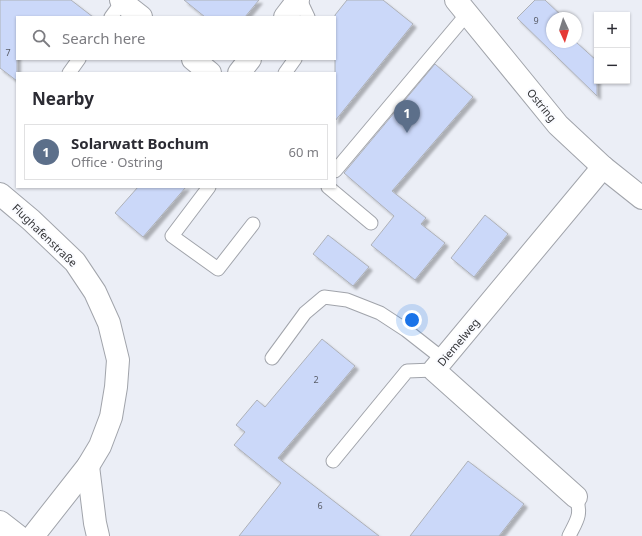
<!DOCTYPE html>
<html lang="en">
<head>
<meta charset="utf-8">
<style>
	body { margin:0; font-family:"Noto Sans",sans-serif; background:#f2f2f3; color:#2b2b33 }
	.controls { position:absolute; right:12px; top:12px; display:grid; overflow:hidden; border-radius:0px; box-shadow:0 1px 3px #0004 }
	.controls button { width:36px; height:36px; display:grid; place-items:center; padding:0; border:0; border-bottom:1px solid #e1e1e2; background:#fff; color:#2b2b33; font:20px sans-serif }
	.compass { position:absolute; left:546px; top:12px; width:36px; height:36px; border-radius:50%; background:#fff; box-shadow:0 1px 3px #0004; rotate:176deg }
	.you { position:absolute; left:412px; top:320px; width:14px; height:14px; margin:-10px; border:3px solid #fff; border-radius:50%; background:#1a73e8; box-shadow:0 0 0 6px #1a73e833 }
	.badge { display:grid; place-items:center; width:26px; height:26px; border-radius:50%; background:#1771be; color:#fff; font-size:13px; font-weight:700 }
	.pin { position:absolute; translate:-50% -33px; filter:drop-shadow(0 1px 2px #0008) }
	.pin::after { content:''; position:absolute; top:21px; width:14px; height:12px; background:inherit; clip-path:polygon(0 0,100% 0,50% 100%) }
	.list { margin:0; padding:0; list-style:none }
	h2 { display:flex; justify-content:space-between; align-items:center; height:52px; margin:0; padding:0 16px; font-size:17px }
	h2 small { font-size:13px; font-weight:400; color:#7c7c81 }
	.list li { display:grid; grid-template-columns:26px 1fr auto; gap:12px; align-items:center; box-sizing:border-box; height:56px; margin:0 8px 8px; padding:0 8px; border:1px solid #e1e1e2; border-radius:0px }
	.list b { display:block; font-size:15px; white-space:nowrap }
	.list p { margin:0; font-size:13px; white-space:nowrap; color:#7c7c81 }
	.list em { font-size:13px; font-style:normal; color:#7c7c81 }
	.icon { flex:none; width:22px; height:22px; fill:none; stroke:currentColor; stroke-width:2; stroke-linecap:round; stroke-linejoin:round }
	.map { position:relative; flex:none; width:642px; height:536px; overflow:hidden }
	.search { position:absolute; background:#fff; box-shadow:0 1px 3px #0004; left:16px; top:16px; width:320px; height:44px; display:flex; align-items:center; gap:10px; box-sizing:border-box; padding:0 14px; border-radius:0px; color:#7c7c81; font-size:15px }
	.panel { position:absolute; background:#fff; box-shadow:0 1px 3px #0004; left:16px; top:72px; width:320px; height:116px; border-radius:0px }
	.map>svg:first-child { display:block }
	.building { fill:#cbd8f9; stroke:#aeb1b8; filter:url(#shadow) }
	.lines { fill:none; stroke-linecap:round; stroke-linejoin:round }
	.service-casing { stroke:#a1a4ab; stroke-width:15 }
	.minor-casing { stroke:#a1a4ab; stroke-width:24 }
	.tertiary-casing { stroke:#a1a4ab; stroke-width:24 }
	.secondary-casing { stroke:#a1a4ab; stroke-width:24 }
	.service { stroke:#fff; stroke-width:13 }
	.minor { stroke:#fff; stroke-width:22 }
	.tertiary { stroke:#fff; stroke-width:22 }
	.secondary { stroke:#fff; stroke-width:22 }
	.labels { text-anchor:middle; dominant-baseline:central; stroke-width:4; stroke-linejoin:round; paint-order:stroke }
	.number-label { font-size:9px; fill:#595d68 }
	.street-label { font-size:11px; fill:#333437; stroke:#fafbff }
</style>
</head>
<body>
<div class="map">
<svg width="642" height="536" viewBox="0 0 642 536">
	<defs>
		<filter id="shadow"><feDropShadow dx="3.5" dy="3.5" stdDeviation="1" flood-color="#0004"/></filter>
	</defs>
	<rect width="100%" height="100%" fill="#ebeef6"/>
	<g class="building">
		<path d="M 0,0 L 71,0 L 93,17 L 17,17 L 17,81 L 0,68 Z"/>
		<path d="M 184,0 L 259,0 L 245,17 L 205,17 Z"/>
		<path d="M 347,0 L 383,0 L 413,24 L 335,121 L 335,15 Z"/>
		<path d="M 535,0 L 545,0 L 564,18 L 552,18 L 552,42 L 576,42 L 597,61 L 597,96 L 517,18 Z"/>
		<path d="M 435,64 L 473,97 L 392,191 L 426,218 L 421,224 L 445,243 L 415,280 L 371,245 L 394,216 L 344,173 Z"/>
		<path d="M 138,187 L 186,187 L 143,237 L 115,213 Z"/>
		<path d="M 485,215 L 508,234 L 474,277 L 451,258 Z"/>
		<path d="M 328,235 L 369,267 L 353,286 L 313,254 Z"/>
		<path d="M 322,339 L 355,366 L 278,458 L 379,536 L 239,536 L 281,483 L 234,445 L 245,432 L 236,425 L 257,400 L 265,407 Z"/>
		<path d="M 468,461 L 524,504 L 499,536 L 410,536 Z"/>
	</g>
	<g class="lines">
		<g class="service-casing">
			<g id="service">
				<path d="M 300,0 L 308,17"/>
				<path d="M 111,17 L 122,2"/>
				<path d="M 69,73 L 79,59"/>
				<path d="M 285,73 L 295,59"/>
				<path d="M 335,171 L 467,14"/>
				<path d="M 209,187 L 172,236 L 218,269 L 253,224"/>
				<path d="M 328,187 L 371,223"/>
				<path d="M 272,358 L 305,313 L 324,297 L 347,300 L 380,313 L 406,330 L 443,359"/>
				<path d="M 333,461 L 407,371 L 434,370"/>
				<path d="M 569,536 C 577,520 582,515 576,497"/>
			</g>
		</g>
		<g class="minor-casing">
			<g id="minor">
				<path d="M 121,0 L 122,2 L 141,17"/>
				<path d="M 456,0 L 558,125 L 603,167 L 642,198"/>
				<path d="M 285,17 L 298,0"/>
				<path d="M 193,59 L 210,73"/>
				<path d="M 239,73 L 250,59"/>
				<path d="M 576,497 L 434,370 L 603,167"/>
			</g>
		</g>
		<g class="tertiary-casing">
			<g id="tertiary">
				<path d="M 0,194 L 31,220 L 75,262 L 95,292 L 109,323 L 118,360 L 116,387 L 111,417 L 100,446 L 88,466 L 33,536"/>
				<path d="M 88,466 L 95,523 L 98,536"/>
			</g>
		</g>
		<g class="secondary-casing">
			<path id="secondary" d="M 0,522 L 18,536"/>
		</g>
		<use href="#service" class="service"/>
		<use href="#minor" class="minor"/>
		<use href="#tertiary" class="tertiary"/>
		<use href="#secondary" class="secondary"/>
	</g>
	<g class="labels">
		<g class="number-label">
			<text x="536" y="20">9</text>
			<text x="8" y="52">7</text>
			<text x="316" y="379">2</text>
			<text x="320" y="505">6</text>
		</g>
		<g class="street-label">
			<text transform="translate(542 105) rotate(51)">Ostring</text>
			<text transform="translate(45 235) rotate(44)">Flughafenstraße</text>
			<text transform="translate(458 342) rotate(-50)">Diemelweg</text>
		</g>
	</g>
</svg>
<div class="controls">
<button>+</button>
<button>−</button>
</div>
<svg class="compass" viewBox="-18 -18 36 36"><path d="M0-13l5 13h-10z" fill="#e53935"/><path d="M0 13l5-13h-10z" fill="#7c7c81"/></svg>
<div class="you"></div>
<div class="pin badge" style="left:407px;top:133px;background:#5c6f8a">1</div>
<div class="search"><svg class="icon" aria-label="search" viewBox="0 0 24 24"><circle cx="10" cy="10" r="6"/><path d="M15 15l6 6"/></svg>Search here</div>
<section class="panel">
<h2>Nearby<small></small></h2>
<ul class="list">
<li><span class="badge" style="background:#5c6f8a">1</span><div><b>Solarwatt Bochum</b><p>Office · Ostring</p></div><em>60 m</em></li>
</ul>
</section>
</div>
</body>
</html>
